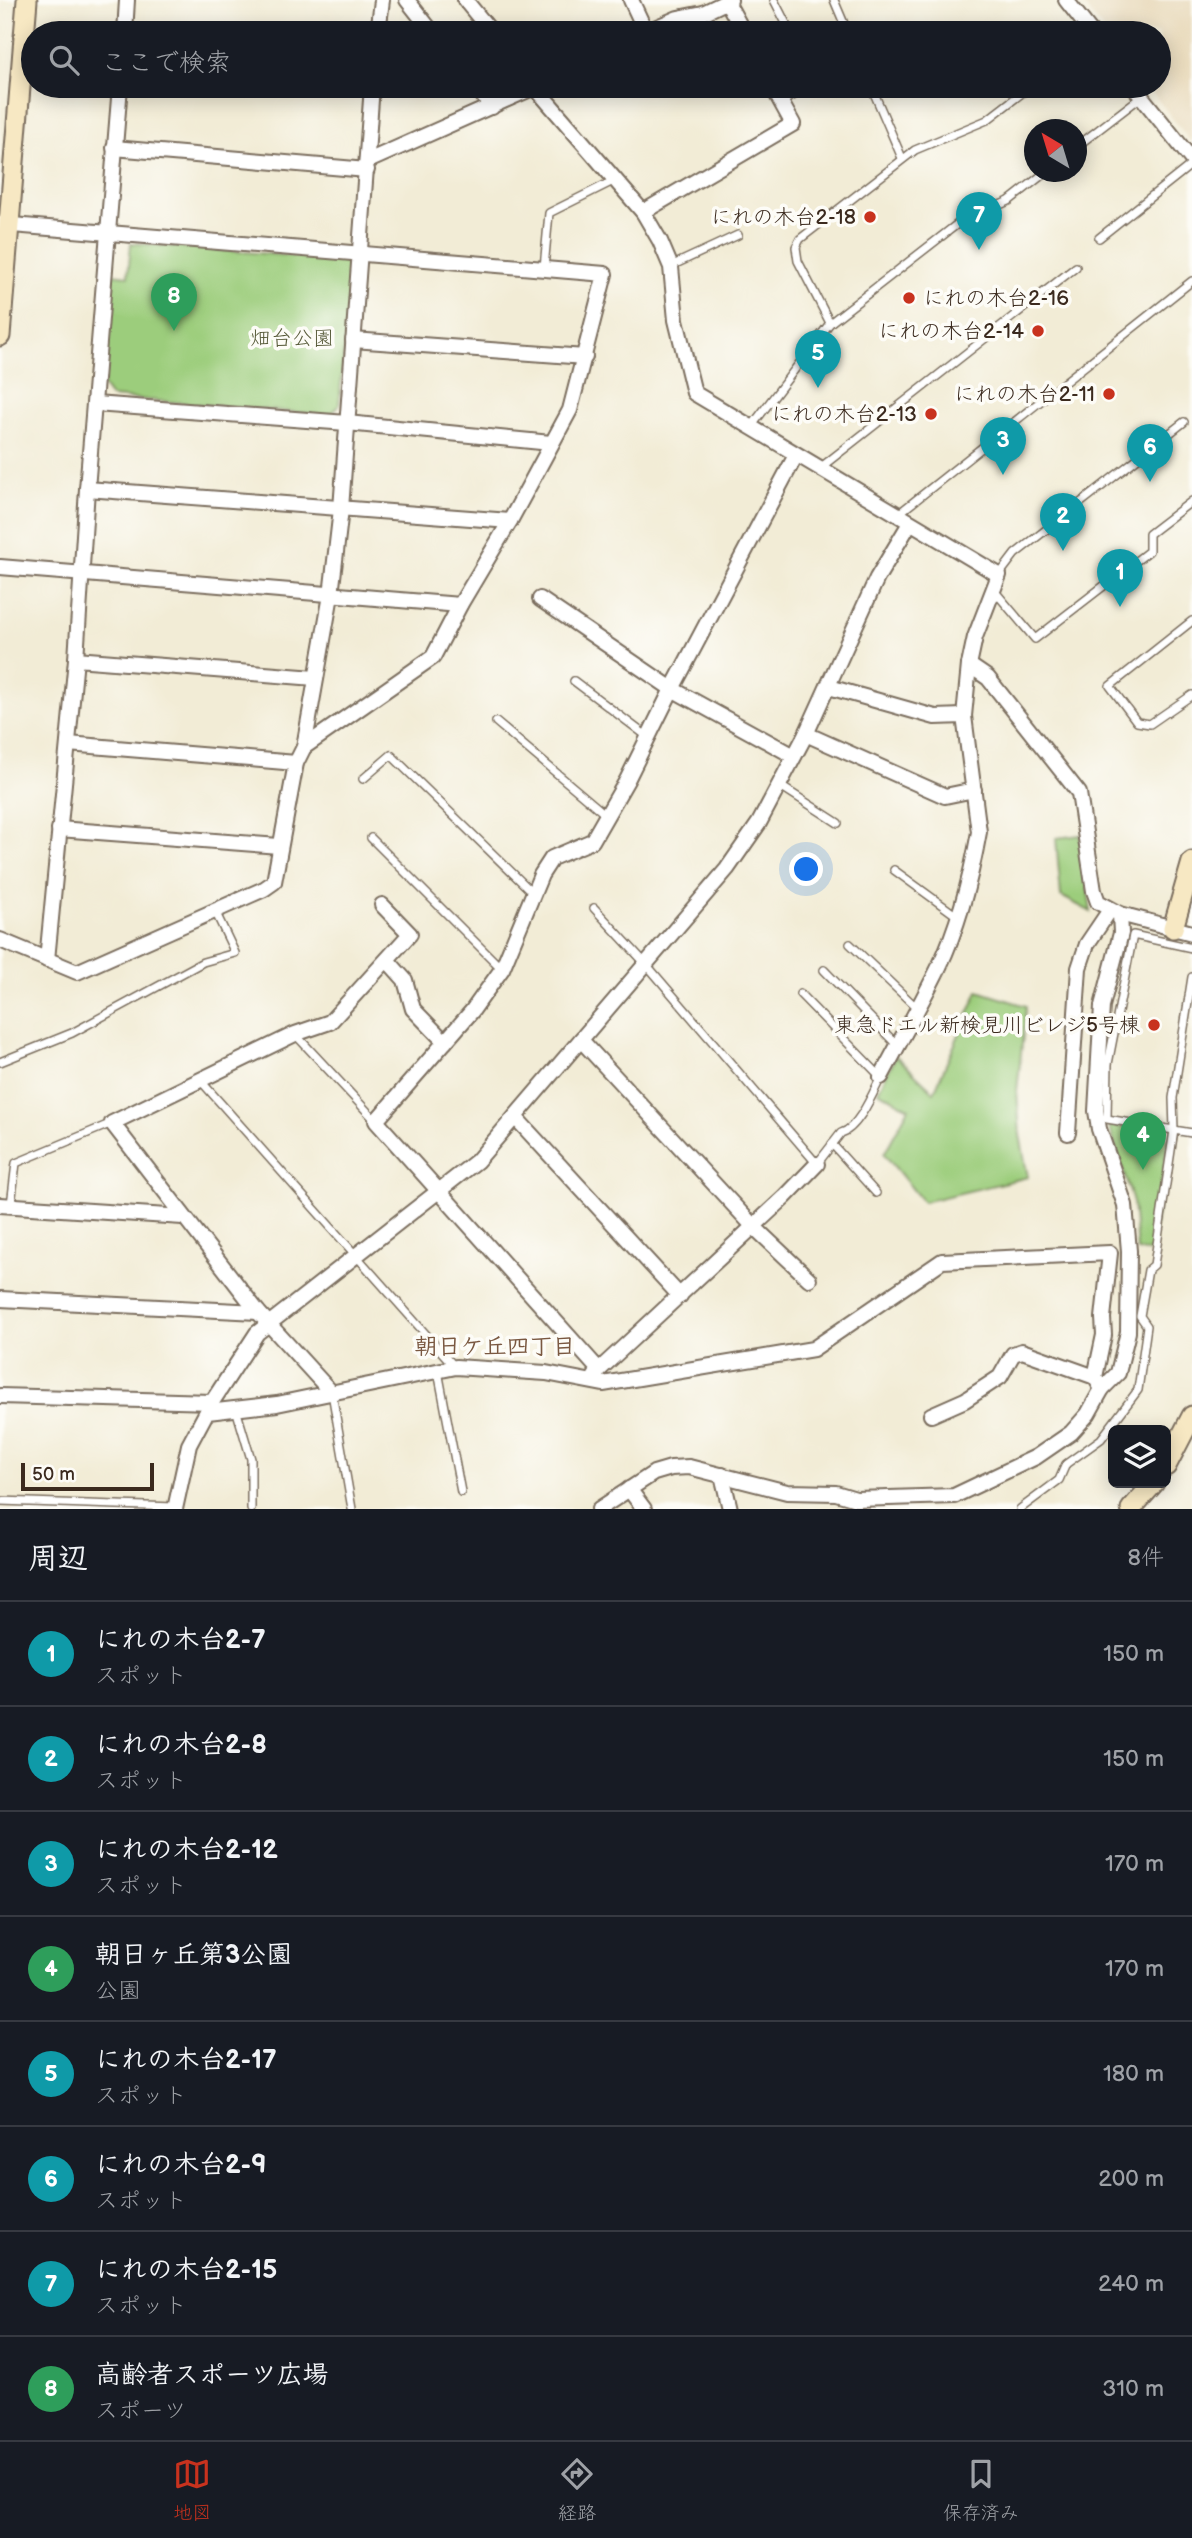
<!DOCTYPE html>
<html lang="ja">
<head>
<meta charset="utf-8">
<style>
	body { margin:0; font-family:"Balsamiq Sans","Klee One",sans-serif; background:#20242c; color:#f1f3f6 }
	.controls { position:absolute; right:21px; bottom:21px; display:grid; overflow:hidden; border-radius:10px; box-shadow:0 4px 18px #0003 }
	.controls button { width:63px; height:63px; display:grid; place-items:center; padding:0; border:0; border-bottom:2px solid #363941; background:#171b24; color:#f1f3f6; font:35px sans-serif }
	.compass { position:absolute; left:1024px; top:119px; width:63px; height:63px; border-radius:50%; background:#171b24; box-shadow:0 4px 18px #0003; rotate:322deg }
	.scale { position:absolute; left:21px; bottom:18px; width:133px; box-sizing:border-box; padding-left:7px; border:4px solid #3b2a1e; border-top:0; font-size:19px; line-height:24px; white-space:nowrap; color:#3b2a1e; -webkit-text-stroke:5px #fdfcf7; paint-order:stroke }
	.you { position:absolute; left:807px; top:870px; width:24px; height:24px; margin:-18px; border:5px solid #fff; border-radius:50%; background:#1a73e8; box-shadow:0 0 0 10px #1a73e833 }
	.badge { display:grid; place-items:center; width:46px; height:46px; border-radius:50%; background:#c8321e; color:#fff; font-size:23px; font-weight:700 }
	.pin { position:absolute; translate:-50% -58px; filter:drop-shadow(0 2px 4px #0008) }
	.pin::after { content:''; position:absolute; top:37px; width:24px; height:21px; background:inherit; clip-path:polygon(0 0,100% 0,50% 100%) }
	.list { margin:0; padding:0; list-style:none }
	h2 { display:flex; justify-content:space-between; align-items:center; height:91px; margin:0; padding:0 28px; font-size:30px }
	h2 small { font-size:23px; font-weight:400; color:#9ea1a6 }
	.list li { display:grid; grid-template-columns:46px 1fr auto; gap:21px; align-items:center; box-sizing:border-box; height:105px; padding:0 28px; border-top:2px solid #363941 }
	.list b { display:block; font-size:26px; white-space:nowrap }
	.list p { margin:0; font-size:23px; white-space:nowrap; color:#9ea1a6 }
	.list em { font-size:23px; font-style:normal; color:#9ea1a6 }
	.icon { flex:none; width:38px; height:38px; fill:none; stroke:currentColor; stroke-width:2; stroke-linecap:round; stroke-linejoin:round }
	.map { position:relative; flex:none; width:1192px; height:1509px; overflow:hidden }
	.search { position:absolute; background:#171b24; box-shadow:0 4px 18px #0003; left:21px; right:21px; top:21px; height:77px; display:flex; align-items:center; gap:18px; box-sizing:border-box; padding:0 24px; border-radius:38px; color:#9ea1a6; font-size:26px }
	.sheet { height:931px; background:#171b24 }
	nav { display:flex; justify-content:space-around; align-items:center; box-sizing:border-box; height:98px; border-top:2px solid #363941; background:#171b24; font-size:19px; color:#9ea1a6 }
	nav a { display:grid; justify-items:center; gap:4px }
	nav .on { color:#c8321e }
	.map>svg:first-child { display:block }
	.built { fill:#e8d9ba }
	.green { fill:#9ccd7c; stroke:#6c7c4d; stroke-width:2 }
	.lines { fill:none; stroke-linecap:round; stroke-linejoin:round }
	.lane-casing { stroke:#7b6e5e; stroke-width:10 }
	.street-casing { stroke:#7b6e5e; stroke-width:18 }
	.secondary-casing { stroke:#7b6e5e; stroke-width:23 }
	.lane { stroke:#fff; stroke-width:7 }
	.street { stroke:#fff; stroke-width:14 }
	.secondary { stroke:#f7e8c3; stroke-width:19 }
	.poi-dot { fill:#c8321e; stroke:#fdfcf7; stroke-width:2.5 }
	.labels { text-anchor:middle; dominant-baseline:central; stroke-width:7; stroke-linejoin:round; paint-order:stroke }
	.poi-label { font-size:21px; fill:#3b2a1e; stroke:#fdfcf7; text-anchor:end }
	.park-label { font-size:21px; fill:#585b3a; stroke:#fdfcf7 }
	.neighbourhood-label { font-size:23px; font-weight:bold; fill:#7a5841; stroke:#fdfcf7 }
</style>
</head>
<body>
<div class="map">
<svg width="1192" height="1509" viewBox="0 0 1192 1509">
	<rect width="100%" height="100%" fill="#fdfcf7"/>
	<filter id="ink" filterUnits="userSpaceOnUse"><feTurbulence type="fractalNoise" baseFrequency=".0143" numOctaves="2"/><feDisplacementMap in="SourceGraphic" scale="14" xChannelSelector="R" yChannelSelector="G"/><feConvolveMatrix kernelMatrix="1 2 1 2 8 2 1 2 1" color-interpolation-filters="sRGB"/></filter>
	<filter id="wash" filterUnits="userSpaceOnUse"><feTurbulence type="fractalNoise" baseFrequency=".00686" numOctaves="4" result="noise"/><feDisplacementMap in="SourceGraphic" scale="28" xChannelSelector="R" yChannelSelector="G"/><feGaussianBlur stdDeviation="1.57" result="paint"/><feColorMatrix in="noise" values="0 0 0 0 0 0 0 0 0 0 0 0 0 0 0 0 0 1.4 0 .05"/><feComposite in="paint" operator="in"/></filter>
	<g filter="url(#wash)">
		<rect width="100%" height="100%" fill="#f2ecd6"/>
		<path class="built" d="M 1080,0 L 1192,0 L 1192,143 L 1147,86 L 1159,86 L 1159,33 L 1106,33 Z"/>
		<g class="green">
			<path d="M 131,243 L 343,260 L 351,271 L 339,405 L 330,415 L 111,397 L 103,386 L 112,274 L 128,276 Z"/>
			<path d="M 1080,835 L 1091,912 L 1061,896 L 1056,838 Z"/>
			<path d="M 978,991 L 1026,1006 L 1017,1091 L 1020,1135 L 1028,1177 L 923,1202 L 884,1154 L 909,1108 L 878,1091 L 896,1056 L 934,1092 Z"/>
			<path d="M 1109,1125 L 1163,1133 L 1168,1139 L 1151,1252 L 1137,1250 L 1133,1202 Z"/>
		</g>
	</g>
	<g filter="url(#ink)">
		<g class="lines">
			<g class="lane-casing">
				<g id="lane">
					<path d="M 774,0 L 791,33"/>
					<path d="M 834,0 L 848,33"/>
					<path d="M 871,86 L 902,158"/>
					<path d="M 696,92 L 710,86"/>
					<path d="M 781,102 L 812,86"/>
					<path d="M 1076,147 L 1141,97"/>
					<path d="M 1099,238 L 1192,164"/>
					<path d="M 671,266 L 738,235"/>
					<path d="M 544,268 L 549,213 L 615,180"/>
					<path d="M 830,323 L 798,261 L 796,247 L 800,239 L 915,150 L 987,120 L 1031,86"/>
					<path d="M 751,427 L 830,323 L 960,222 L 1009,201 L 1046,172"/>
					<path d="M 820,468 L 1076,267"/>
					<path d="M 897,515 L 1192,281"/>
					<path d="M 999,575 L 1015,554 L 1184,422"/>
					<path d="M 993,589 L 1035,639 L 1149,551 L 1149,534 L 1192,501"/>
					<path d="M 1192,621 L 1110,686 L 1137,722 L 1150,724 L 1192,695"/>
					<path d="M 574,681 L 648,737"/>
					<path d="M 496,722 L 606,815"/>
					<path d="M 363,779 L 391,755 L 533,893"/>
					<path d="M 779,785 L 838,823"/>
					<path d="M 371,838 L 501,968"/>
					<path d="M 894,870 L 957,916"/>
					<path d="M 594,908 L 646,964 L 817,1164 L 841,1133 C 858,1129 873,1093 881,1077 L 800,994"/>
					<path d="M 850,944 L 917,1008"/>
					<path d="M 1192,948 L 1133,935 L 1108,1064 L 1107,1119 L 1192,1133"/>
					<path d="M 824,970 L 897,1045"/>
					<path d="M 295,1034 L 376,1121"/>
					<path d="M 0,1062 L 72,1033 L 203,962 L 235,953 L 215,911"/>
					<path d="M 200,1080 L 455,1367"/>
					<path d="M 832,1144 L 876,1193"/>
					<path d="M 11,1205 L 16,1163 L 112,1123"/>
					<path d="M 438,1371 L 461,1492"/>
					<path d="M 332,1393 L 352,1509"/>
					<path d="M 236,1409 L 251,1459 L 251,1509"/>
					<path d="M 0,1501 L 175,1507"/>
					<path d="M 1020,1509 L 1059,1480 L 1066,1464 L 1101,1439 L 1138,1390 L 1147,1326 L 1140,1316 L 1148,1270 L 1154,1265 L 1174,1130 L 1173,1098 L 1192,977"/>
				</g>
			</g>
			<g class="street-casing">
				<g id="street">
					<path d="M 407,0 L 433,33"/>
					<path d="M 465,0 L 492,33"/>
					<path d="M 631,0 L 646,32"/>
					<path d="M 726,0 L 744,33"/>
					<path d="M 1066,0 L 1092,33"/>
					<path d="M 125,33 L 127,0"/>
					<path d="M 378,33 L 382,0"/>
					<path d="M 643,33 L 678,18 L 703,13 L 730,0"/>
					<path d="M 475,86 L 492,107"/>
					<path d="M 534,86 L 643,212 L 660,241 L 671,267 L 676,320 L 694,393 L 999,575 L 975,637 L 969,665 L 964,716 L 979,832 C 971,877 959,925 939,967 C 921,1004 900,1041 881,1077"/>
					<path d="M 1133,86 L 1192,160"/>
					<path d="M 114,148 L 367,170"/>
					<path d="M 368,161 L 537,86"/>
					<path d="M 643,212 L 793,124 L 772,86"/>
					<path d="M 0,224 L 605,274 L 570,410 L 510,521 L 460,605 L 433,657 L 304,747"/>
					<path d="M 353,340 L 585,357"/>
					<path d="M 95,404 L 347,423 L 551,443"/>
					<path d="M 87,489 L 510,521"/>
					<path d="M 0,567 L 460,605"/>
					<path d="M 540,599 L 672,689 L 794,756"/>
					<path d="M 76,659 L 315,678"/>
					<path d="M 969,665 L 988,678 L 1079,793 L 1094,891 L 1098,902 L 1120,914 L 1192,933"/>
					<path d="M 829,687 L 935,717 L 964,716"/>
					<path d="M 806,734 L 945,796 L 974,790"/>
					<path d="M 68,744 L 296,763"/>
					<path d="M 59,829 L 279,846"/>
					<path d="M 0,940 L 77,972 L 264,889 L 274,882 L 296,763 L 304,747 L 331,595 L 341,509 L 372,86"/>
					<path d="M 47,960 L 76,659 L 87,489 L 120,86"/>
					<path d="M 387,960 L 405,980 L 413,1009 L 445,1042"/>
					<path d="M 581,1040 L 753,1226 L 809,1279"/>
					<path d="M 515,1117 L 680,1296"/>
					<path d="M 1068,1133 L 1079,968 L 1087,944 L 1110,910"/>
					<path d="M 0,1205 L 183,1217"/>
					<path d="M 0,1299 L 258,1312"/>
					<path d="M 599,1370 L 376,1121 L 472,1011 L 502,969 L 541,875 L 552,858 L 592,841 L 627,780 L 672,689 L 796,455"/>
					<path d="M 594,1378 L 599,1370 L 785,1197 L 817,1164"/>
					<path d="M 1102,1389 L 1118,1373 L 1128,1332 L 1129,1251 L 1125,1205 L 1099,1129 L 1096,1111 L 1102,1006 L 1121,933 L 1120,914"/>
					<path d="M 331,1392 L 258,1312 L 112,1123 L 295,1034 L 330,1022 L 410,934 L 382,905"/>
					<path d="M 0,1396 L 212,1402"/>
					<path d="M 208,1412 L 277,1404 L 456,1367 L 546,1373 L 603,1384 L 813,1349 L 942,1261 L 1110,1253 L 1103,1318 L 1104,1335 L 1095,1377 L 1102,1389 L 1088,1414 L 1071,1433 L 1036,1457 L 954,1496 L 856,1499 L 836,1493 L 787,1492 L 689,1467 L 671,1468 L 654,1473 L 599,1509"/>
					<path d="M 931,1415 L 965,1400 L 1000,1377 L 1013,1354 L 1022,1351 L 1095,1377"/>
					<path d="M 722,1475 L 730,1509"/>
					<path d="M 629,1489 L 644,1509"/>
					<path d="M 175,1509 L 189,1445 L 212,1402 L 257,1333 L 477,1161 L 727,869 L 759,823 L 806,734 L 877,578 L 910,523"/>
				</g>
			</g>
			<g class="secondary-casing">
				<g id="secondary">
					<path d="M 0,336 L 27,0"/>
					<path d="M 1173,928 L 1192,862"/>
					<path d="M 1166,1466 L 1192,1416"/>
					<path d="M 1131,1509 L 1154,1483"/>
				</g>
			</g>
			<use href="#lane" class="lane"/>
			<use href="#street" class="street"/>
			<use href="#secondary" class="secondary"/>
		</g>
	</g>
	<g class="poi-dot">
		<circle cx="870" cy="217" r="7"/>
		<circle cx="909" cy="298" r="7"/>
		<circle cx="1038" cy="331" r="7"/>
		<circle cx="1109" cy="394" r="7"/>
		<circle cx="931" cy="414" r="7"/>
		<circle cx="1154" cy="1025" r="7"/>
	</g>
	<g class="labels">
		<g class="poi-label">
			<text x="856" y="217">にれの木台2-18</text>
			<text x="923" y="298" text-anchor="start">にれの木台2-16</text>
			<text x="1024" y="331">にれの木台2-14</text>
			<text x="1095" y="394">にれの木台2-11</text>
			<text x="917" y="414">にれの木台2-13</text>
			<text x="1140" y="1025">東急ドエル新検見川ビレジ5号棟</text>
		</g>
		<g class="park-label">
			<text x="292" y="338">畑台公園</text>
		</g>
		<g class="neighbourhood-label">
			<text x="495" y="1347">朝日ケ丘四丁目</text>
		</g>
	</g>
</svg>
<div class="controls">
<button><svg class="icon" aria-label="layers" viewBox="0 0 24 24"><path d="M12 4l9 5-9 5-9-5zM3 14l9 5 9-5"/></svg></button>
</div>
<svg class="compass" viewBox="-18 -18 36 36"><path d="M0-13l5 13h-10z" fill="#e53935"/><path d="M0 13l5-13h-10z" fill="#9ea1a6"/></svg>
<div class="scale">50 m</div>
<div class="you"></div>
<div class="pin badge" style="left:1120px;top:607px;background:#0f9aa8">1</div>
<div class="pin badge" style="left:1063px;top:551px;background:#0f9aa8">2</div>
<div class="pin badge" style="left:1003px;top:475px;background:#0f9aa8">3</div>
<div class="pin badge" style="left:1143px;top:1170px;background:#2e9e5b">4</div>
<div class="pin badge" style="left:818px;top:388px;background:#0f9aa8">5</div>
<div class="pin badge" style="left:1150px;top:482px;background:#0f9aa8">6</div>
<div class="pin badge" style="left:979px;top:250px;background:#0f9aa8">7</div>
<div class="pin badge" style="left:174px;top:331px;background:#2e9e5b">8</div>
<div class="search"><svg class="icon" aria-label="search" viewBox="0 0 24 24"><circle cx="10" cy="10" r="6"/><path d="M15 15l6 6"/></svg>ここで検索</div>
</div>
<section class="sheet">
<h2>周辺<small>8件</small></h2>
<ul class="list">
<li><span class="badge" style="background:#0f9aa8">1</span><div><b>にれの木台2-7</b><p>スポット</p></div><em>150 m</em></li>
<li><span class="badge" style="background:#0f9aa8">2</span><div><b>にれの木台2-8</b><p>スポット</p></div><em>150 m</em></li>
<li><span class="badge" style="background:#0f9aa8">3</span><div><b>にれの木台2-12</b><p>スポット</p></div><em>170 m</em></li>
<li><span class="badge" style="background:#2e9e5b">4</span><div><b>朝日ヶ丘第3公園</b><p>公園</p></div><em>170 m</em></li>
<li><span class="badge" style="background:#0f9aa8">5</span><div><b>にれの木台2-17</b><p>スポット</p></div><em>180 m</em></li>
<li><span class="badge" style="background:#0f9aa8">6</span><div><b>にれの木台2-9</b><p>スポット</p></div><em>200 m</em></li>
<li><span class="badge" style="background:#0f9aa8">7</span><div><b>にれの木台2-15</b><p>スポット</p></div><em>240 m</em></li>
<li><span class="badge" style="background:#2e9e5b">8</span><div><b>高齢者スポーツ広場</b><p>スポーツ</p></div><em>310 m</em></li>
</ul>
</section>
<nav>
<a class="on"><svg class="icon" aria-label="map" viewBox="0 0 24 24"><path d="M3 6l6-2 6 2 6-2v14l-6 2-6-2-6 2zM9 4v14M15 6v14"/></svg>地図</a>
<a><svg class="icon" aria-label="directions" viewBox="0 0 24 24"><path d="M12 3l9 9-9 9-9-9zM9 14v-3h6M13 9l2 2-2 2"/></svg>経路</a>
<a><svg class="icon" aria-label="saved" viewBox="0 0 24 24"><path d="M7 4h10v16l-5-4-5 4z"/></svg>保存済み</a>
</nav>
</body>
</html>
